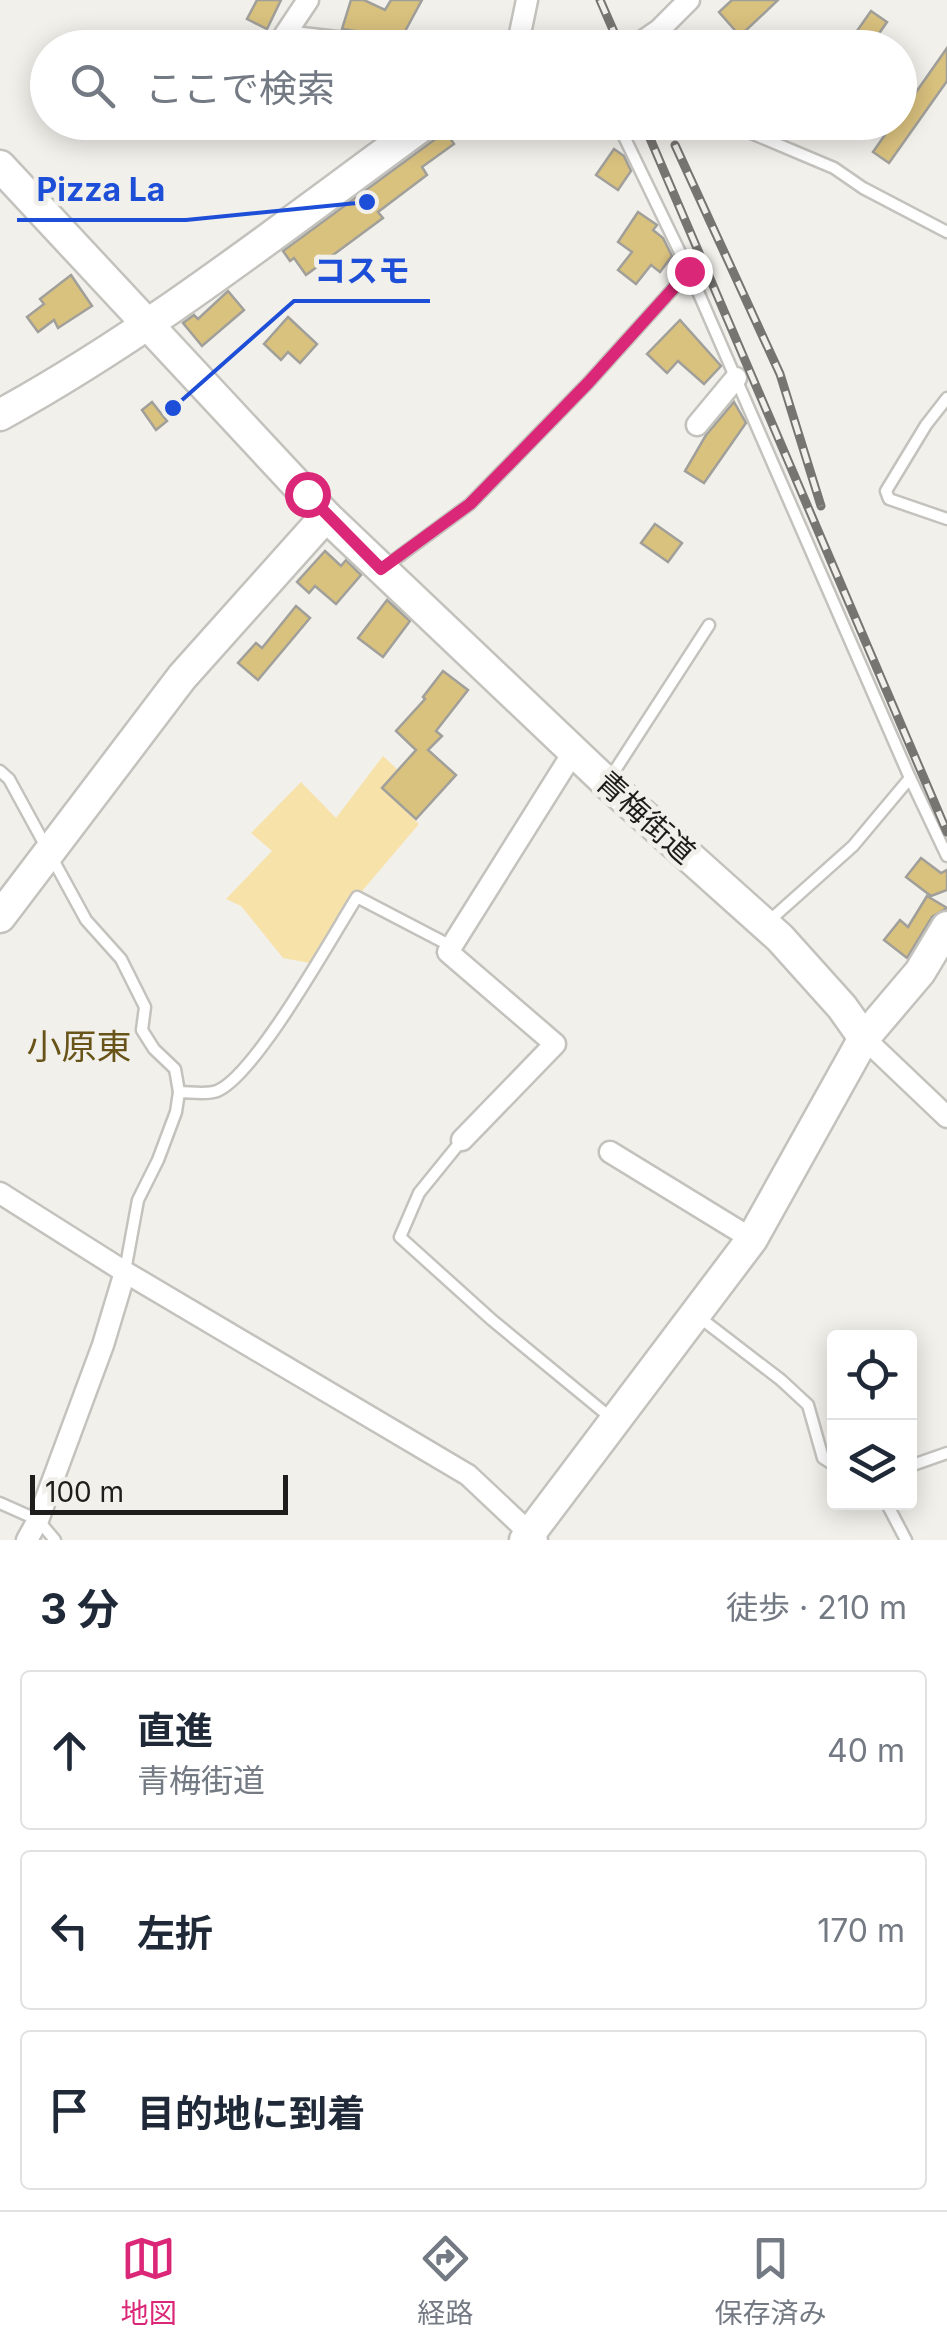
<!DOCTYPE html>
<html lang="ja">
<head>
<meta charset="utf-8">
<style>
	body { margin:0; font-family:Inter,"Noto Sans JP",sans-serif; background:#f6f6f7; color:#1f2937 }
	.controls { position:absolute; right:30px; bottom:30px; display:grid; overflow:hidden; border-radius:10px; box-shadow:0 5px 25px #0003 }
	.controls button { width:90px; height:90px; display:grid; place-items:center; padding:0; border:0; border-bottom:2px solid #e0e1e3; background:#fff; color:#1f2937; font:50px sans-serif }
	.scale { position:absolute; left:30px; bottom:25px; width:258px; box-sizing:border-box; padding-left:10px; border:5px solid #1e1d1b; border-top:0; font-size:28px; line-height:35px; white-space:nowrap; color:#1e1d1b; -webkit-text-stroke:8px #f2f0eb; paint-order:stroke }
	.stop { position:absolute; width:30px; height:30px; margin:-22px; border:8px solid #db2777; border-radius:50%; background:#fff }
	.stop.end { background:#db2777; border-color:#fff; box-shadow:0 2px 10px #0008 }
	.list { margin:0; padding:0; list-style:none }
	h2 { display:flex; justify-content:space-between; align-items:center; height:130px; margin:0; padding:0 40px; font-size:42px }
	h2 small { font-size:32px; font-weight:400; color:#747a83 }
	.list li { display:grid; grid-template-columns:65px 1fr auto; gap:30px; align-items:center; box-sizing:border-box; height:160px; margin:0 20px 20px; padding:0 20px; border:2px solid #e0e1e3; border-radius:10px }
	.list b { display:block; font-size:38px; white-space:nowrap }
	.list p { margin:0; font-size:32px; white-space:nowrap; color:#747a83 }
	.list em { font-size:32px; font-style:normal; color:#747a83 }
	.icon { flex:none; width:55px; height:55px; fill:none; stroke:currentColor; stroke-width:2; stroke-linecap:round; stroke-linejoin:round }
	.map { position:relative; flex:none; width:947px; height:1540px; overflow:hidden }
	.search { position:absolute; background:#fff; box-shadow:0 5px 25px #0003; left:30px; right:30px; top:30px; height:110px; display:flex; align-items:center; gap:25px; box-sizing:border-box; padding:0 35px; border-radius:55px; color:#747a83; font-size:38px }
	.sheet { height:670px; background:#fff }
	nav { display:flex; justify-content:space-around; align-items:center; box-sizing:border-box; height:140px; border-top:2px solid #e0e1e3; background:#fff; font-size:28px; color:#747a83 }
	nav a { display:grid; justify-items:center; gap:5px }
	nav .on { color:#db2777 }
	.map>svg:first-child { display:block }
	.green { fill:#f7e2aa }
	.building { fill:#d9c17e; stroke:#a19f9a; stroke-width:2.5 }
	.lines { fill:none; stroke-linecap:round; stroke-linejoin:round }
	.lane-casing { stroke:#c4c2bd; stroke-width:15 }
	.street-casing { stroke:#c4c2bd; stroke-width:25 }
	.secondary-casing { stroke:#c4c2bd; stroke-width:35 }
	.lane { stroke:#fff; stroke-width:10 }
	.street { stroke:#fff; stroke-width:20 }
	.secondary { stroke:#fff; stroke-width:30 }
	.rail-casing { stroke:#777572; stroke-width:9 }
	.rail { stroke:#f2f0eb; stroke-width:5; stroke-dasharray:15; stroke-linecap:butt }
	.route { stroke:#db2777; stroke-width:12 }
	.labels { text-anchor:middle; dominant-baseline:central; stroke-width:10; stroke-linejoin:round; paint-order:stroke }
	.street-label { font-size:30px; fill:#1e1d1b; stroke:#f2f0eb }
	.quarter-label { font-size:35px; fill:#685419; stroke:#f2f0eb }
	.leader { fill:none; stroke:#1d4ed8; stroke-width:4 }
	.callout-dot { fill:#1d4ed8; stroke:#f2f0eb; stroke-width:4 }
	.callout-label { font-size:32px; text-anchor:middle; font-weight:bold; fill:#1d4ed8; stroke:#f2f0eb; stroke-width:10; stroke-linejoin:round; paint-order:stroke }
</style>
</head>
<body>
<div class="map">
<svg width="947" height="1540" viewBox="0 0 947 1540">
	<rect width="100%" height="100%" fill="#f2f0eb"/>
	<path class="green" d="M 383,756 L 398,770 L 382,788 L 419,824 L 357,897 L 315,964 L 283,958 L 241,906 L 226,899 L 272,851 L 251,833 L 301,782 L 336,818 Z"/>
	<g class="building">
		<path d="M 257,0 L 281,0 L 267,29 L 247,19 Z"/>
		<path d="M 351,0 L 364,0 L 385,10 L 391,0 L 422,0 L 403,35 L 435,41 L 434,48 L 371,48 L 362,32 L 342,29 Z"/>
		<path d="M 732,0 L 778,0 L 740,36 L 719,12 Z"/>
		<path d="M 871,11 L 887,22 L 869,48 L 845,48 Z"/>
		<path d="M 947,48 L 947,81 L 889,163 L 873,152 L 894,122 L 900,122 L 900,115 Z"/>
		<path d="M 444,129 L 454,144 L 422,167 L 427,175 L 378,212 L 383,218 L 306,275 L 294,258 L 290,261 L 283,251 L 438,137 Z"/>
		<path d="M 614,149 L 624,156 L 631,171 L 618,190 L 596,175 Z"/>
		<path d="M 638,212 L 657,225 L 653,230 L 663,238 L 672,256 L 660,272 L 651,265 L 636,284 L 618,270 L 632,252 L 618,242 Z"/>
		<path d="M 71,275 L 92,306 L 58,328 L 54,320 L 38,332 L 27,317 L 44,304 L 40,299 Z"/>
		<path d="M 228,291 L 244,310 L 202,346 L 183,323 L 194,315 L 198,319 Z"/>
		<path d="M 288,317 L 317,344 L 300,363 L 288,352 L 281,360 L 264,344 Z"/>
		<path d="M 680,320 L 721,366 L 704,384 L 678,361 L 667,373 L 647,354 Z"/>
		<path d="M 152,402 L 167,421 L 156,430 L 142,410 Z"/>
		<path d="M 734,402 L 746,423 L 704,483 L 685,471 L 706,435 Z"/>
		<path d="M 655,524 L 682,543 L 668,562 L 641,543 Z"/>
		<path d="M 325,551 L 341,566 L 346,560 L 361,575 L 336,604 L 315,586 L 309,593 L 297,582 Z"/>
		<path d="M 387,600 L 410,621 L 383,657 L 358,638 Z"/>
		<path d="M 296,606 L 310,618 L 258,680 L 238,663 L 256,643 L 262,648 Z"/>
		<path d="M 443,671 L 468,690 L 436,731 L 442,736 L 428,750 L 456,775 L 416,819 L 382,788 L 416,750 L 396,731 L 425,699 L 423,697 Z"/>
		<path d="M 921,858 L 941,873 L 947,870 L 947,890 L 931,896 L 906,877 Z"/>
		<path d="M 927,896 L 947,908 L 932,917 L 907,958 L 884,940 L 900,920 L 908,927 Z"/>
	</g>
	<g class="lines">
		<g class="lane-casing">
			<g id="lane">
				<path d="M 617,122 L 689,271 L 910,778 L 947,856"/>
				<path d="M 725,122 L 834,168 L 863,188 L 947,232"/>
				<path d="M 947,398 L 926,425 L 886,491 L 889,499 L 947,519"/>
				<path d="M 386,566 L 470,504 L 588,383 L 689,271"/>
				<path d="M 0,771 L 9,779 L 86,920 L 121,959 L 145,1007 L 142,1030 L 154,1049 L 175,1069 L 179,1092"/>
				<path d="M 610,778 L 709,625"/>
				<path d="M 769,921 L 853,846 L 910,778"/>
				<path d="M 462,1140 L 419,1193 L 400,1237 L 492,1320 L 611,1418"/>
				<path d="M 125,1271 L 138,1200 L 158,1160 L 176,1112 L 179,1092 C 191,1092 207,1095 217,1091 C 255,1076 332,937 357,897 L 451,946"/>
				<path d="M 699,1317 L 781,1380 L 808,1405 L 823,1458 L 834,1465"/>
				<path d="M 910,1466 L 947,1453"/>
				<path d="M 886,1502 L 906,1540"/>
				<path d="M 0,1503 L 38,1520 L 55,1540"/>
			</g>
		</g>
		<g class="street-casing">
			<g id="street">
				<path d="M 308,0 L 284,36 L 355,44 L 357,48"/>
				<path d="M 517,48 L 527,0"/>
				<path d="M 633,48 L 659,30 L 689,0"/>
				<path d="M 697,425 L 736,378"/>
				<path d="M 864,1038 L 947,1117"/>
				<path d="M 462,1140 L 555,1044 L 448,952 L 574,751"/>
				<path d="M 610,1152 L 752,1239"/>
				<path d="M 0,1193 L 125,1272 L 468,1475 L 537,1540"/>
				<path d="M 27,1540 L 38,1520 L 103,1345 L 125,1272"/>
			</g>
		</g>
		<g class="secondary-casing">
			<g id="secondary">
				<path d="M 0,166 L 326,516 L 607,783 L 780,938 L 842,1007 L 864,1038"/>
				<path d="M 0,415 C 151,332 288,223 427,122"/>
				<path d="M 0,917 L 182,677 L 326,516"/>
				<path d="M 525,1540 L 752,1239 L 864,1038 L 920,972 L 947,927"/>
			</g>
		</g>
		<use href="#lane" class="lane"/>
		<use href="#street" class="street"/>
		<use href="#secondary" class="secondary"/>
		<g class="rail-casing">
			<g id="rail">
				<path d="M 600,0 L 621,48"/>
				<path d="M 643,122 L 947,832"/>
				<path d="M 675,145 L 780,374 L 821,506"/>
			</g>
		</g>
		<use href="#rail" class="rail"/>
	</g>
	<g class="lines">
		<path class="route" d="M 307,494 L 381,569 L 470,504 L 588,383 L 689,271"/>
	</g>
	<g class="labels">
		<g class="street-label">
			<text transform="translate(646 817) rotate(42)">青梅街道</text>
		</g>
		<g class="quarter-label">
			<text x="79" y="1046">小原東</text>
		</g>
	</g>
	<path class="leader" d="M367 202L186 220H17M173 408L294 301H430"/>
	<g class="callout-dot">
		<circle cx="367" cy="202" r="10"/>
		<circle cx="173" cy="408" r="10"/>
	</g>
	<g class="callout-label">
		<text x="101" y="201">Pizza La</text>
		<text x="362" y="282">コスモ</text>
	</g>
</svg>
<div class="controls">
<button><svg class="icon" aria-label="locate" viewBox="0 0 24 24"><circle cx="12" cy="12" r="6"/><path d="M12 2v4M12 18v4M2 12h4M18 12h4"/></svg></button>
<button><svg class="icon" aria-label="layers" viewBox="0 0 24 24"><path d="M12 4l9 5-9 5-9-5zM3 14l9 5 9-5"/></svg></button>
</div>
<div class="scale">100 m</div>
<div class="stop" style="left:307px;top:494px"></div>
<div class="stop end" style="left:689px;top:271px"></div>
<div class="search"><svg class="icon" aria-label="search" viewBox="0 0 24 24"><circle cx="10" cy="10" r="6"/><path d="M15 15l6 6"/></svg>ここで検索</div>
</div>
<section class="sheet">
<h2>3 分<small>徒歩 · 210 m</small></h2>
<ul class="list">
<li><svg class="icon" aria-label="ahead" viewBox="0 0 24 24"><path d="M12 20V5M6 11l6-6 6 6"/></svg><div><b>直進</b><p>青梅街道</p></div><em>40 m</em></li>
<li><svg class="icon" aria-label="left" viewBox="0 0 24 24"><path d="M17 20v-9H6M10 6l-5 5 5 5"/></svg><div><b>左折</b></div><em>170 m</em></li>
<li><svg class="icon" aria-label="arrive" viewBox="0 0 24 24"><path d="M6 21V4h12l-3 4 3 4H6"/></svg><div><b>目的地に到着</b></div></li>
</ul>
</section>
<nav>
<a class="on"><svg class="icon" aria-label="map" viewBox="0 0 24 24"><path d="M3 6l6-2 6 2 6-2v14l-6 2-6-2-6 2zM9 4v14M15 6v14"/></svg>地図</a>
<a><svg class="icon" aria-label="directions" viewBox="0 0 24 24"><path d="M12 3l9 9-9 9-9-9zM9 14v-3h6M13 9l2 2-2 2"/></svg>経路</a>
<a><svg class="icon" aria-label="saved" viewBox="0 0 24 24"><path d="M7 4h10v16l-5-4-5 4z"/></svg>保存済み</a>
</nav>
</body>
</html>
